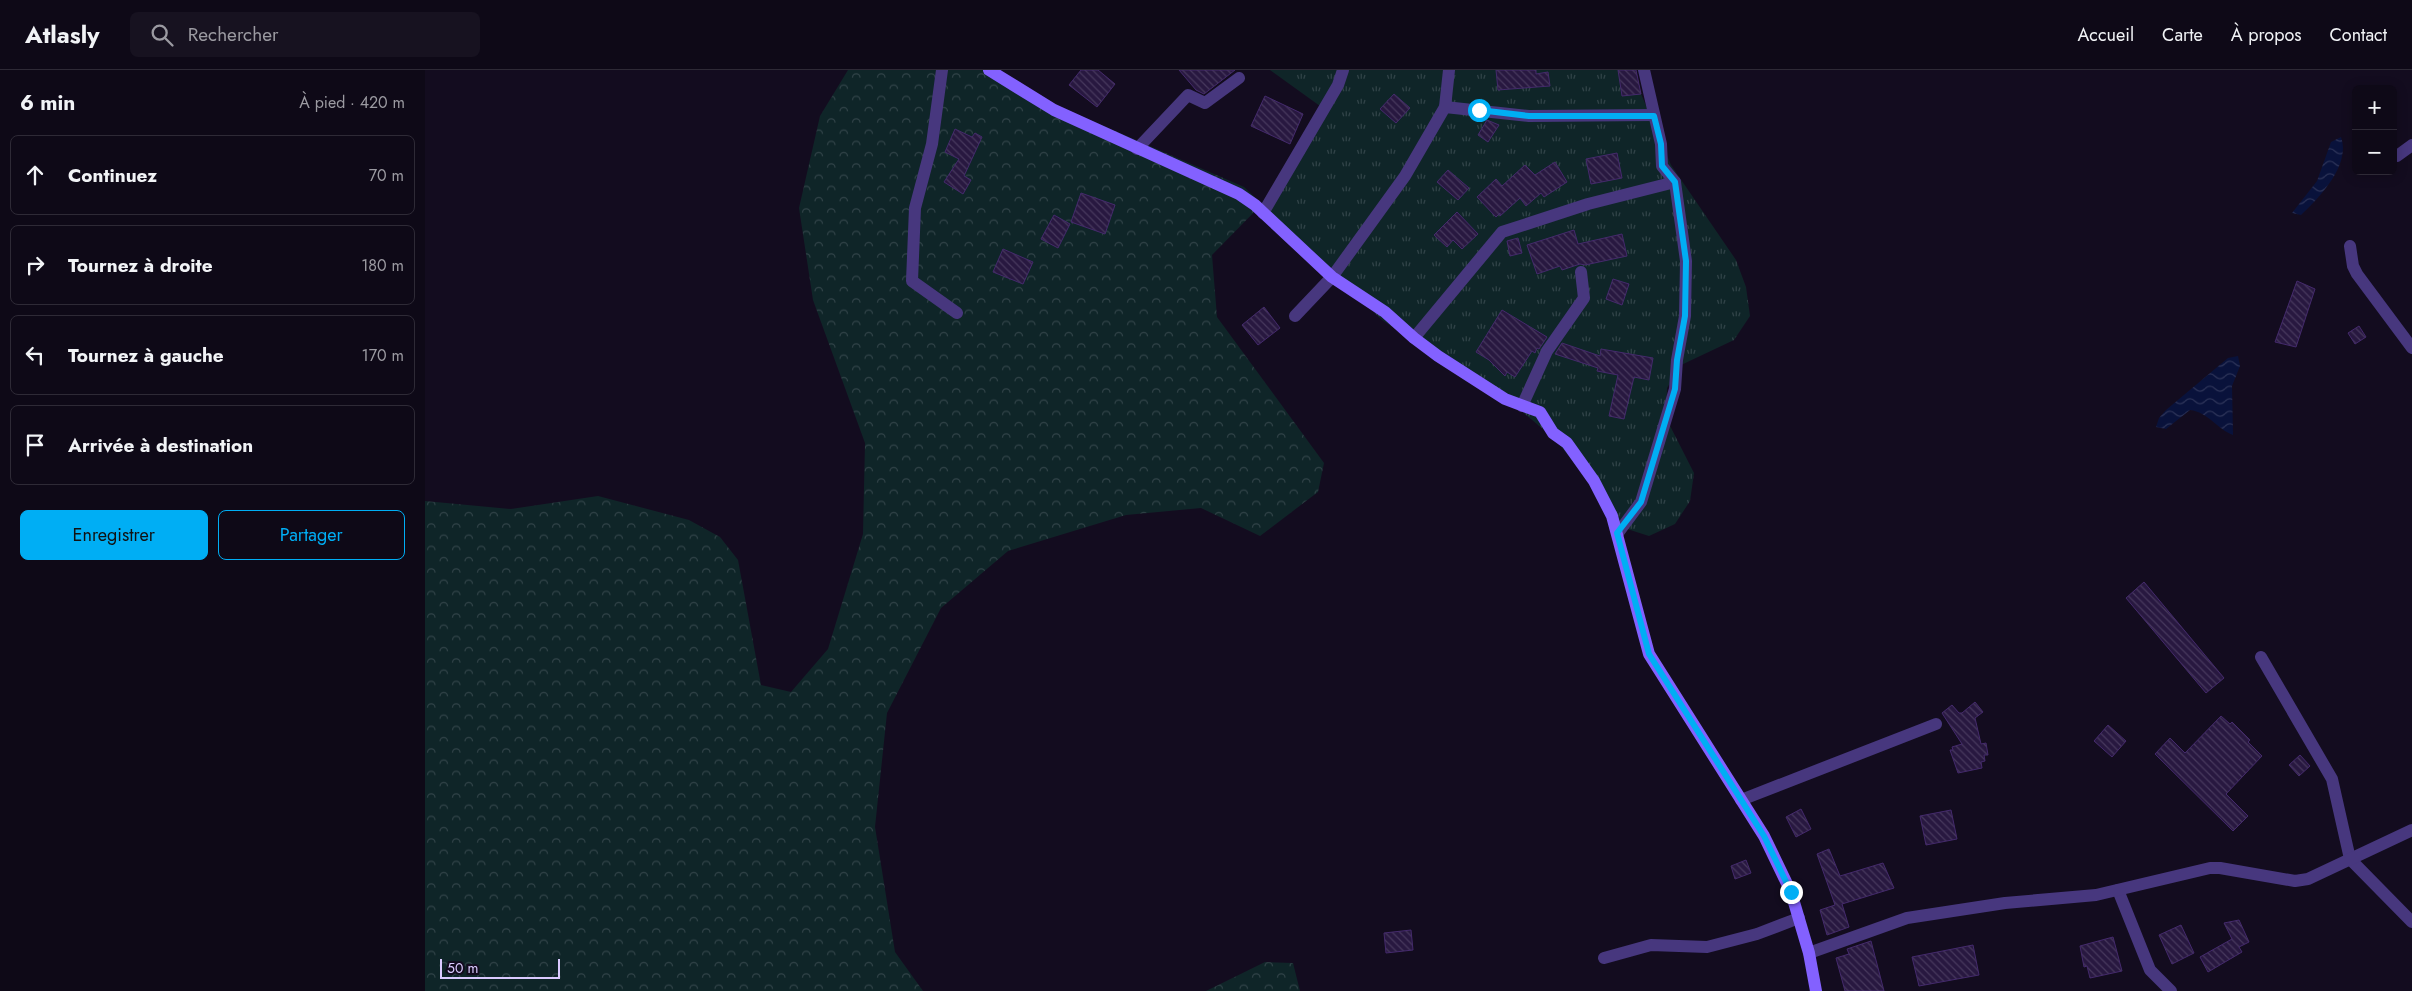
<!DOCTYPE html>
<html lang="fr">
<head>
<meta charset="utf-8">
<style>
	body { margin:0; font-family:Jost,sans-serif; background:#171220; color:#f1f3f6 }
	.controls { position:absolute; right:15px; top:15px; display:grid; overflow:hidden; border-radius:8px; box-shadow:0 2px 12px #0003 }
	.controls button { width:45px; height:45px; display:grid; place-items:center; padding:0; border:0; border-bottom:1px solid #2e2a36; background:#0e0917; color:#f1f3f6; font:25px sans-serif }
	.scale { position:absolute; left:15px; bottom:12px; width:120px; box-sizing:border-box; padding-left:5px; border:2px solid #dacaff; border-top:0; font-size:14px; line-height:18px; white-space:nowrap; color:#dacaff; -webkit-text-stroke:4px #130c1f; paint-order:stroke }
	.stop { position:absolute; width:15px; height:15px; margin:-11px; border:4px solid #00aef4; border-radius:50%; background:#fff }
	.stop.end { background:#00aef4; border-color:#fff; box-shadow:0 1px 5px #0008 }
	.list { margin:0; padding:0; list-style:none }
	h2 { display:flex; justify-content:space-between; align-items:center; height:65px; margin:0; padding:0 20px; font-size:21px }
	h2 small { font-size:16px; font-weight:400; color:#9b9aa1 }
	.list li { display:grid; grid-template-columns:32px 1fr auto; gap:15px; align-items:center; box-sizing:border-box; height:80px; margin:0 10px 10px; padding:0 10px; border:1px solid #2e2a36; border-radius:8px }
	.list b { display:block; font-size:19px; white-space:nowrap }
	.list em { font-size:16px; font-style:normal; color:#9b9aa1 }
	.actions { display:flex; gap:10px; padding:15px 20px }
	.actions a { flex:1; padding:11px 0; border:1px solid #00aef4; border-radius:8px; text-align:center; font-size:18px; color:#00aef4 }
	.actions .main { background:#00aef4; color:#111 }
	.icon { flex:none; width:28px; height:28px; fill:none; stroke:currentColor; stroke-width:2; stroke-linecap:round; stroke-linejoin:round }
	.map { position:relative; flex:none; width:1987px; height:921px; overflow:hidden }
	header { display:flex; align-items:center; gap:30px; box-sizing:border-box; height:70px; padding:0 25px; background:#0e0917; border-bottom:1px solid #2e2a36 }
	header strong { font-size:24px }
	nav { display:flex; gap:28px; margin-inline-start:auto; font-size:18px }
	.search { width:350px; height:45px; background:#171220; display:flex; align-items:center; gap:12px; box-sizing:border-box; padding:0 18px; border-radius:8px; color:#9b9aa1; font-size:19px }
	main { display:flex }
	aside { flex:1; background:#0e0917 }
	.map>svg:first-child { display:block }
	.grass { fill:url(#grass-tufts) }
	.forest { fill:url(#forest-crowns) }
	.water { fill:url(#water-waves) }
	.building { fill:url(#building-back-hatch); stroke:#442a6c }
	.lines { fill:none; stroke-linecap:round; stroke-linejoin:round }
	.street { stroke:#47377e; stroke-width:12 }
	.secondary { stroke:#8361ff; stroke-width:12 }
	.route { stroke:#00aef4; stroke-width:6 }
</style>
</head>
<body>
<header>
<strong>Atlasly</strong>
<div class="search"><svg class="icon" aria-label="search" viewBox="0 0 24 24"><circle cx="10" cy="10" r="6"/><path d="M15 15l6 6"/></svg>Rechercher</div>
<nav><a>Accueil</a><a>Carte</a><a>À propos</a><a>Contact</a></nav>
</header>
<main>
<aside>
<h2>6 min<small>À pied · 420 m</small></h2>
<ul class="list">
<li><svg class="icon" aria-label="ahead" viewBox="0 0 24 24"><path d="M12 20V5M6 11l6-6 6 6"/></svg><div><b>Continuez</b></div><em>70 m</em></li>
<li><svg class="icon" aria-label="right" viewBox="0 0 24 24"><path d="M7 20v-9h11M14 6l5 5-5 5"/></svg><div><b>Tournez à droite</b></div><em>180 m</em></li>
<li><svg class="icon" aria-label="left" viewBox="0 0 24 24"><path d="M17 20v-9H6M10 6l-5 5 5 5"/></svg><div><b>Tournez à gauche</b></div><em>170 m</em></li>
<li><svg class="icon" aria-label="arrive" viewBox="0 0 24 24"><path d="M6 21V4h12l-3 4 3 4H6"/></svg><div><b>Arrivée à destination</b></div></li>
</ul>
<div class="actions"><a class="main">Enregistrer</a><a>Partager</a></div>
</aside>
<div class="map">
<svg width="1987" height="921" viewBox="0 0 1987 921">
	<defs>
		<pattern id="grass-tufts" width="24" height="20" patternUnits="userSpaceOnUse" patternTransform="scale(1.25)"><rect width="24" height="20" fill="#0f2528"/><path d="M3 7l-1-3M5 7V3M7 7l1-3M15 17l-1-3M17 17v-4M19 17l1-3" fill="none" stroke="#314348"/></pattern>
		<pattern id="forest-crowns" width="20" height="18" patternUnits="userSpaceOnUse" patternTransform="scale(1.25)"><rect width="20" height="18" fill="#0f2528"/><path d="M2 6a3 3 0 1 1 6 0M12 15a3 3 0 1 1 6 0" fill="none" stroke="#314348"/></pattern>
		<pattern id="water-waves" width="16" height="10" patternUnits="userSpaceOnUse" patternTransform="scale(1.25)"><rect width="16" height="10" fill="#09123b"/><path d="M0 5q4-4 8 0t8 0" fill="none" stroke="#2c3358"/></pattern>
		<pattern id="building-back-hatch" width="6" height="6" patternUnits="userSpaceOnUse" patternTransform="scale(1.25)"><rect width="6" height="6" fill="#281840"/><path d="M-1 5l2 2M0 0l6 6M5-1l2 2" fill="none" stroke="#47385d"/></pattern>
	</defs>
	<rect width="100%" height="100%" fill="#130c1f"/>
	<path class="grass" d="M 845,0 L 1206,0 L 1246,95 L 1311,190 L 1321,217 L 1325,246 L 1309,270 L 1256,295 L 1242,318 L 1241,348 L 1269,403 L 1265,431 L 1250,454 L 1224,466 L 1196,457 L 1170,419 L 1130,369 L 1088,334 L 957,250 L 837,134 L 895,36 Z"/>
	<g class="forest">
		<path d="M 423,0 L 571,0 L 619,30 L 819,117 L 837,134 L 787,185 L 792,247 L 899,393 L 893,422 L 835,466 L 776,438 L 701,445 L 583,481 L 516,538 L 462,643 L 450,757 L 470,882 L 498,921 L 0,921 L 0,431 L 86,439 L 173,426 L 264,450 L 295,467 L 313,490 L 336,615 L 366,622 L 403,579 L 438,464 L 440,373 L 388,230 L 374,138 L 395,46 Z"/>
		<path d="M 840,892 L 868,893 L 875,921 L 781,921 Z"/>
	</g>
	<g class="water">
		<path d="M 1916,67 C 1926,95 1895,127 1876,145 L 1867,143 L 1892,111 L 1906,72 Z"/>
		<path d="M 1813,286 L 1815,296 L 1807,316 L 1808,365 C 1792,359 1783,342 1765,340 L 1741,359 L 1731,357 L 1734,348 L 1741,340 L 1803,288 Z"/>
	</g>
	<g class="building">
		<path d="M 656,0 L 673,0 L 690,14 L 672,37 L 644,15 Z"/>
		<path d="M 754,0 L 810,0 L 779,24 L 771,20 Z"/>
		<path d="M 1071,0 L 1111,0 L 1111,4 L 1123,2 L 1125,16 L 1073,20 Z"/>
		<path d="M 1193,0 L 1211,0 L 1216,24 L 1197,26 Z"/>
		<path d="M 969,24 L 985,38 L 971,53 L 955,39 Z"/>
		<path d="M 840,26 L 878,44 L 865,74 L 826,56 Z"/>
		<path d="M 1062,50 L 1074,55 L 1063,72 L 1053,65 Z"/>
		<path d="M 530,59 L 547,67 L 550,63 L 557,67 L 539,106 L 546,110 L 538,124 L 519,112 L 534,89 L 520,82 Z"/>
		<path d="M 1192,83 L 1197,108 L 1166,114 L 1161,89 Z"/>
		<path d="M 1130,92 L 1142,112 L 1119,127 L 1116,123 L 1101,136 L 1095,128 L 1075,146 L 1075,143 L 1071,147 L 1052,127 L 1071,109 L 1077,116 L 1100,95 L 1110,105 Z"/>
		<path d="M 1023,100 L 1044,118 L 1033,130 L 1012,112 Z"/>
		<path d="M 656,123 L 690,135 L 680,164 L 646,152 Z"/>
		<path d="M 1032,142 L 1053,164 L 1037,179 L 1028,170 L 1022,177 L 1009,165 Z"/>
		<path d="M 629,145 L 645,154 L 633,178 L 616,169 Z"/>
		<path d="M 1149,160 L 1153,174 L 1197,164 L 1202,186 L 1160,195 L 1155,194 L 1137,200 L 1135,196 L 1112,204 L 1102,175 Z"/>
		<path d="M 1093,168 L 1097,183 L 1085,186 L 1082,171 Z"/>
		<path d="M 578,179 L 608,192 L 598,214 L 568,202 Z"/>
		<path d="M 1188,209 L 1204,214 L 1197,235 L 1181,229 Z"/>
		<path d="M 1872,211 L 1890,219 L 1871,277 L 1850,272 Z"/>
		<path d="M 839,237 L 855,258 L 833,275 L 817,255 Z"/>
		<path d="M 1077,240 L 1122,267 L 1114,279 L 1112,278 L 1110,283 L 1107,281 L 1090,307 L 1082,302 L 1080,306 L 1064,290 L 1051,282 Z"/>
		<path d="M 1934,256 L 1941,267 L 1930,274 L 1923,263 Z"/>
		<path d="M 1137,273 L 1175,286 L 1176,279 L 1228,288 L 1224,310 L 1209,307 L 1199,349 L 1184,346 L 1193,305 L 1172,301 L 1173,298 L 1130,284 Z"/>
		<path d="M 1719,512 L 1799,608 L 1781,623 L 1701,528 Z"/>
		<path d="M 1550,632 L 1558,642 L 1550,648 L 1556,674 L 1561,673 L 1563,685 L 1559,685 L 1560,691 L 1556,692 L 1557,698 L 1533,703 L 1525,680 L 1528,680 L 1527,677 L 1537,674 L 1517,643 L 1527,635 L 1534,643 L 1537,643 Z"/>
		<path d="M 1796,646 L 1805,654 L 1807,652 L 1825,670 L 1823,672 L 1837,686 L 1801,724 L 1823,746 L 1808,761 L 1730,684 L 1745,668 L 1760,683 Z"/>
		<path d="M 1683,655 L 1701,671 L 1687,687 L 1669,671 Z"/>
		<path d="M 1875,685 L 1885,696 L 1874,706 L 1864,695 Z"/>
		<path d="M 1376,739 L 1386,759 L 1371,767 L 1361,747 Z"/>
		<path d="M 1526,740 L 1532,769 L 1501,775 L 1495,746 Z"/>
		<path d="M 1404,779 L 1415,806 L 1458,793 L 1469,818 L 1417,834 L 1424,857 L 1402,865 L 1395,840 L 1410,835 L 1392,784 Z"/>
		<path d="M 1321,790 L 1326,803 L 1310,809 L 1306,796 Z"/>
		<path d="M 1814,850 L 1824,872 L 1814,877 L 1817,882 L 1783,902 L 1775,887 L 1807,869 L 1799,853 Z"/>
		<path d="M 1756,855 L 1769,883 L 1747,894 L 1734,865 Z"/>
		<path d="M 986,860 L 988,880 L 961,883 L 959,863 Z"/>
		<path d="M 1688,867 L 1697,901 L 1665,908 L 1662,896 L 1659,897 L 1655,876 Z"/>
		<path d="M 1446,871 L 1459,921 L 1420,921 L 1411,888 L 1424,884 L 1422,879 Z"/>
		<path d="M 1548,875 L 1554,905 L 1494,916 L 1487,887 Z"/>
	</g>
	<g class="lines">
		<g class="street">
			<path d="M 517,0 L 507,74 L 490,138 L 487,211 L 532,243"/>
			<path d="M 1020,37 L 1104,46 L 1229,45"/>
			<path d="M 712,79 L 763,25 L 780,33 L 814,8"/>
			<path d="M 1972,86 L 1987,75"/>
			<path d="M 838,143 L 913,15 L 918,0"/>
			<path d="M 1925,176 L 1928,196 L 1932,204 L 1987,278"/>
			<path d="M 870,246 L 907,207 L 980,106 L 1020,37 L 1024,0"/>
			<path d="M 989,268 L 1077,162 L 1163,134 L 1250,112"/>
			<path d="M 1097,336 L 1122,281 L 1159,228 L 1156,202"/>
			<path d="M 1193,463 L 1216,432 L 1250,319 L 1252,290 L 1260,246 L 1261,191 L 1250,112 L 1237,96 L 1236,74 L 1219,0"/>
			<path d="M 1836,587 L 1907,709 L 1925,789 L 1987,852"/>
			<path d="M 1316,730 L 1511,654"/>
			<path d="M 1693,820 L 1725,900 L 1746,921"/>
			<path d="M 1384,883 L 1482,848 L 1580,833 L 1671,825 L 1785,798 L 1795,798 L 1870,811 L 1883,809 L 1987,760"/>
			<path d="M 1179,888 L 1226,875 L 1282,877 L 1332,864 L 1374,848"/>
		</g>
		<path class="secondary" d="M 564,0 L 629,40 L 814,124 L 830,135 L 907,207 L 960,242 L 989,268 L 1013,286 L 1080,329 L 1115,342 L 1128,363 L 1142,373 L 1169,411 L 1187,446 L 1224,584 L 1339,766 L 1366,822 L 1384,883 L 1391,921"/>
	</g>
	<g class="lines">
		<path class="route" d="M 1054,40 L 1104,46 L 1229,46 L 1236,74 L 1237,96 L 1250,112 L 1261,191 L 1260,246 L 1252,290 L 1250,319 L 1216,432 L 1192,463 L 1224,584 L 1339,766 L 1366,822"/>
	</g>
</svg>
<div class="controls">
<button>+</button>
<button>−</button>
</div>
<div class="scale">50 m</div>
<div class="stop" style="left:1054px;top:40px"></div>
<div class="stop end" style="left:1366px;top:822px"></div>
</div>
</main>
</body>
</html>
